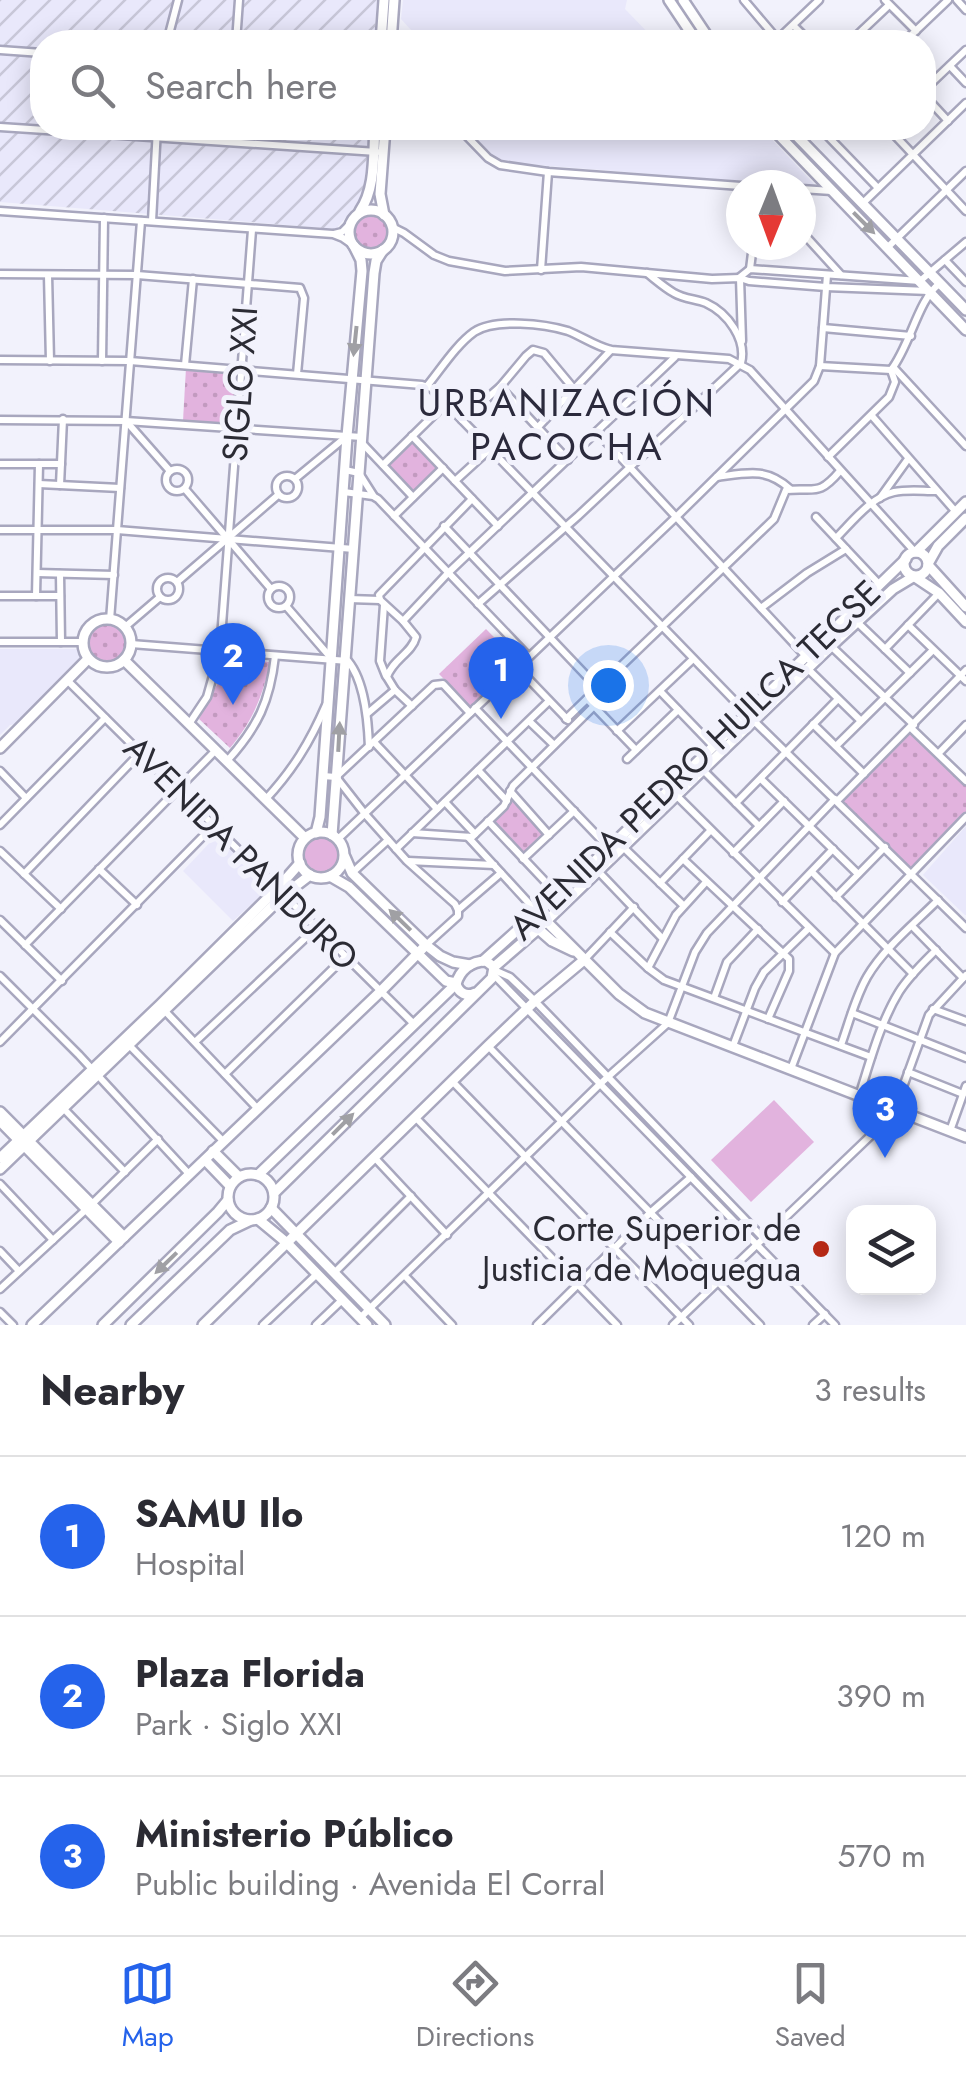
<!DOCTYPE html>
<html lang="en">
<head>
<meta charset="utf-8">
<style>
	body { margin:0; font-family:Jost,sans-serif; background:#f7f7f7; color:#2b2b33 }
	.controls { position:absolute; right:30px; bottom:30px; display:grid; overflow:hidden; border-radius:20px; box-shadow:0 5px 25px #0003 }
	.controls button { width:90px; height:90px; display:grid; place-items:center; padding:0; border:0; border-bottom:2px solid #e1e1e2; background:#fff; color:#2b2b33; font:50px sans-serif }
	.compass { position:absolute; left:726px; top:170px; width:90px; height:90px; border-radius:50%; background:#fff; box-shadow:0 5px 25px #0003; rotate:181deg }
	.you { position:absolute; left:608px; top:685px; width:35px; height:35px; margin:-25px; border:8px solid #fff; border-radius:50%; background:#1a73e8; box-shadow:0 0 0 15px #1a73e833 }
	.badge { display:grid; place-items:center; width:65px; height:65px; border-radius:50%; background:#2563eb; color:#fff; font-size:32px; font-weight:700 }
	.pin { position:absolute; translate:-50% -82px; filter:drop-shadow(0 2px 5px #0008) }
	.pin::after { content:''; position:absolute; top:52px; width:35px; height:30px; background:inherit; clip-path:polygon(0 0,100% 0,50% 100%) }
	.list { margin:0; padding:0; list-style:none }
	h2 { display:flex; justify-content:space-between; align-items:center; height:130px; margin:0; padding:0 40px; font-size:42px }
	h2 small { font-size:32px; font-weight:400; color:#7c7c81 }
	.list li { display:grid; grid-template-columns:65px 1fr auto; gap:30px; align-items:center; box-sizing:border-box; height:160px; padding:0 40px; border-top:2px solid #e1e1e2 }
	.list b { display:block; font-size:38px; white-space:nowrap }
	.list p { margin:0; font-size:32px; white-space:nowrap; color:#7c7c81 }
	.list em { font-size:32px; font-style:normal; color:#7c7c81 }
	.icon { flex:none; width:55px; height:55px; fill:none; stroke:currentColor; stroke-width:2; stroke-linecap:round; stroke-linejoin:round }
	.map { position:relative; flex:none; width:966px; height:1325px; overflow:hidden }
	.search { position:absolute; background:#fff; box-shadow:0 5px 25px #0003; left:30px; right:30px; top:30px; height:110px; display:flex; align-items:center; gap:25px; box-sizing:border-box; padding:0 35px; border-radius:40px; color:#7c7c81; font-size:38px }
	.sheet { height:610px; background:#fff }
	nav { display:flex; justify-content:space-around; align-items:center; box-sizing:border-box; height:140px; border-top:2px solid #e1e1e2; background:#fff; font-size:28px; color:#7c7c81 }
	nav a { display:grid; justify-items:center; gap:5px }
	nav .on { color:#2563eb }
	.map>svg:first-child { display:block }
	.built { fill:#e9e8fb }
	.industrial { fill:url(#industrial-furrows) }
	.green { fill:#e2b3de }
	.park { fill:url(#park-dots) }
	.lines { fill:none; stroke-linecap:round; stroke-linejoin:round }
	.street-casing { stroke:#a8a7be; stroke-width:11 }
	.secondary-casing { stroke:#a8a7be; stroke-width:14 }
	.street { stroke:#fff; stroke-width:6 }
	.secondary { stroke:#fff; stroke-width:9 }
	.oneway { fill:#a0a0a4 }
	.poi-dot { fill:#b62916; stroke:#f2f2fc; stroke-width:4 }
	.labels { text-anchor:middle; dominant-baseline:central; stroke-width:10; stroke-linejoin:round; paint-order:stroke }
	.street-label { font-size:35px; fill:#2b2b34; stroke:#f2f2fc }
	.poi-label { font-size:35px; fill:#2b2b34; stroke:#f2f2fc; text-anchor:end }
	.neighbourhood-label { font-size:38px; letter-spacing:2.5px; fill:#2b2a3c; stroke:#f2f2fc }
</style>
</head>
<body>
<div class="map">
<svg width="966" height="1325" viewBox="0 0 966 1325">
	<defs>
		<pattern id="industrial-furrows" width="10" height="10" patternUnits="userSpaceOnUse" patternTransform="scale(2.5)"><rect width="10" height="10" fill="#e9e8fb"/><path d="M-1 1l2-2M0 10L10 0M9 11l2-2" fill="none" stroke="#c8c7d8"/></pattern>
		<pattern id="park-dots" width="8" height="8" patternUnits="userSpaceOnUse" patternTransform="scale(2.5)"><rect width="8" height="8" fill="#e2b3de"/><path d="M2 2h.1M6 6h.1" fill="none" stroke="#c29abf" stroke-width="1.8" stroke-linecap="round"/></pattern>
	</defs>
	<rect width="100%" height="100%" fill="#f2f2fc"/>
	<g class="built">
		<path d="M 403,0 L 627,0 L 625,9 L 657,42 L 422,42 L 401,19 Z"/>
		<path d="M 480,128 L 761,128 L 817,187 L 497,162 L 471,136 Z"/>
		<path d="M 0,649 L 80,649 L 82,656 L 16,724 L 10,725 L 0,735 Z"/>
		<path d="M 966,826 L 966,915 L 965,915 L 923,875 Z"/>
		<path d="M 217,835 L 268,885 L 264,893 L 233,921 L 183,871 Z"/>
	</g>
	<path class="industrial" d="M 0,0 L 377,0 L 374,42 L 42,42 L 42,128 L 369,128 L 365,186 L 362,198 L 336,229 L 0,202 Z"/>
	<g class="green">
		<circle cx="321" cy="855" r="19"/>
		<path d="M 774,1100 L 814,1142 L 751,1202 L 711,1160 Z"/>
	</g>
	<g class="park">
		<circle cx="370" cy="232" r="18"/>
		<path d="M 186,368 L 237,372 L 232,424 L 183,421 Z"/>
		<path d="M 412,439 L 439,468 L 413,493 L 387,465 Z"/>
		<circle cx="107" cy="643" r="21"/>
		<path d="M 486,629 L 517,661 L 471,707 L 439,674 Z"/>
		<path d="M 225,658 L 270,662 C 263,696 252,722 230,748 L 199,719 L 221,677 Z"/>
		<path d="M 911,732 L 966,786 L 966,813 L 911,869 L 841,801 Z"/>
		<path d="M 514,800 L 546,835 L 524,855 L 492,822 Z"/>
	</g>
	<g class="lines">
		<g class="street-casing">
			<g id="street">
				<path d="M 744,0 L 778,40"/>
				<path d="M 885,0 L 916,31"/>
				<path d="M 957,0 L 966,10"/>
				<path d="M 794,26 L 810,42"/>
				<path d="M 863,30 L 874,42"/>
				<path d="M 167,42 L 178,0"/>
				<path d="M 236,42 L 239,0"/>
				<path d="M 775,42 L 819,0"/>
				<path d="M 850,42 L 889,5"/>
				<path d="M 904,42 L 948,0"/>
				<path d="M 0,50 L 42,53"/>
				<path d="M 950,66 L 966,83"/>
				<path d="M 924,90 L 966,50"/>
				<path d="M 924,95 L 948,121"/>
				<path d="M 0,127 L 377,152"/>
				<path d="M 459,128 L 488,158 L 500,165 L 548,172 L 741,186"/>
				<path d="M 820,128 L 878,188"/>
				<path d="M 888,128 L 966,211"/>
				<path d="M 801,189 L 832,191"/>
				<path d="M 863,203 L 966,103"/>
				<path d="M 0,211 L 333,234 L 343,238 L 353,245"/>
				<path d="M 152,221 L 157,128"/>
				<path d="M 392,227 L 404,233 L 434,255 L 449,261 L 505,271 L 581,267 L 712,279 L 740,278 L 749,281 L 826,287 L 929,291"/>
				<path d="M 801,231 L 841,275"/>
				<path d="M 334,234 L 342,232 L 351,223"/>
				<path d="M 888,247 L 966,171"/>
				<path d="M 945,260 L 966,282"/>
				<path d="M 750,269 L 753,245"/>
				<path d="M 541,270 L 548,172"/>
				<path d="M 0,274 L 137,275 L 300,288 L 304,298 L 297,374"/>
				<path d="M 48,275 L 50,361"/>
				<path d="M 740,277 L 750,269 L 920,281 L 966,242"/>
				<path d="M 740,278 L 742,341"/>
				<path d="M 823,328 L 911,336"/>
				<path d="M 0,360 L 130,361 L 422,385 L 431,388 L 754,721 L 966,928"/>
				<path d="M 102,361 L 104,218"/>
				<path d="M 185,365 L 193,279"/>
				<path d="M 820,366 L 891,370 C 910,346 918,300 939,284"/>
				<path d="M 894,368 L 966,446"/>
				<path d="M 427,386 C 441,369 456,345 474,332 C 495,318 545,324 568,331 C 583,337 595,346 611,350 L 729,359 L 750,370 L 915,552"/>
				<path d="M 500,387 L 568,460"/>
				<path d="M 872,416 L 956,512"/>
				<path d="M 0,420 L 126,421 L 362,437"/>
				<path d="M 462,420 L 500,387 L 526,356 L 533,350 L 544,353 L 574,389"/>
				<path d="M 126,421 L 170,471"/>
				<path d="M 538,427 L 611,350"/>
				<path d="M 597,432 L 813,664"/>
				<path d="M 412,436 L 498,526"/>
				<path d="M 362,443 L 413,497"/>
				<path d="M 828,457 L 889,397 L 895,382 L 891,370"/>
				<path d="M 0,464 L 61,464"/>
				<path d="M 383,465 L 446,403"/>
				<circle cx="177" cy="480" r="11"/>
				<path d="M 345,470 L 359,473 L 373,495"/>
				<circle cx="287" cy="487" r="11"/>
				<path d="M 717,477 C 747,473 766,467 790,489"/>
				<path d="M 295,479 L 347,436"/>
				<path d="M 455,481 L 490,449"/>
				<path d="M 39,484 L 120,488"/>
				<path d="M 60,485 L 63,419"/>
				<path d="M 185,489 L 271,589"/>
				<path d="M 344,492 L 373,496 L 378,499 L 528,656"/>
				<path d="M 880,498 L 908,459"/>
				<path d="M 394,516 L 443,468"/>
				<path d="M 816,517 L 879,584"/>
				<path d="M 444,526 L 598,688"/>
				<path d="M 0,530 L 117,530 L 354,549"/>
				<path d="M 836,538 C 852,522 871,497 894,492 C 908,489 922,491 936,491"/>
				<path d="M 37,573 L 114,575"/>
				<path d="M 60,574 L 61,642"/>
				<circle cx="168" cy="589" r="11"/>
				<path d="M 177,582 L 278,495"/>
				<circle cx="279" cy="597" r="11"/>
				<path d="M 0,596 L 60,596"/>
				<path d="M 36,596 L 39,464"/>
				<path d="M 349,599 L 380,600"/>
				<path d="M 478,604 L 578,516 L 741,363 C 747,340 728,313 706,303 C 696,299 684,299 674,293 C 665,288 656,280 647,273"/>
				<path d="M 384,605 L 380,661 L 386,676"/>
				<path d="M 286,606 L 331,658"/>
				<path d="M 761,608 L 807,573 L 846,549"/>
				<path d="M 110,620 L 141,221"/>
				<path d="M 403,621 L 448,573 L 675,357"/>
				<path d="M 857,622 L 910,673"/>
				<path d="M 908,625 L 966,681"/>
				<path d="M 125,627 L 160,597"/>
				<path d="M 0,642 L 83,642"/>
				<path d="M 131,644 L 348,661 C 365,682 368,720 369,747"/>
				<path d="M 831,646 L 914,725"/>
				<path d="M 885,649 L 939,593"/>
				<path d="M 517,667 L 568,720"/>
				<path d="M 808,669 L 861,721"/>
				<path d="M 67,680 L 414,1024"/>
				<path d="M 660,691 L 713,746"/>
				<path d="M 587,699 L 636,750"/>
				<path d="M 412,706 L 395,690 L 387,677 C 392,660 412,653 416,637 L 403,621 L 380,600 L 379,595 L 472,499"/>
				<path d="M 475,708 L 609,848"/>
				<path d="M 368,713 L 395,690"/>
				<path d="M 566,719 L 774,519 L 786,490 C 815,487 818,497 840,471"/>
				<path d="M 529,721 L 554,745"/>
				<path d="M 189,724 L 207,697 L 220,651 L 252,230"/>
				<path d="M 813,724 L 864,774"/>
				<path d="M 911,728 L 966,781"/>
				<path d="M 617,731 L 693,659"/>
				<path d="M 374,742 L 437,809"/>
				<path d="M 836,746 L 933,650"/>
				<path d="M 939,753 L 966,725"/>
				<path d="M 627,759 L 678,710"/>
				<path d="M 227,761 C 258,727 270,701 275,656"/>
				<path d="M 702,769 L 759,826"/>
				<path d="M 478,770 L 507,801"/>
				<path d="M 0,771 L 26,798"/>
				<path d="M 323,776 L 336,777 L 365,814 L 407,861 L 455,904 L 458,910 L 458,916 L 426,945"/>
				<path d="M 337,776 L 434,685 L 443,684 L 470,713"/>
				<path d="M 761,779 L 858,874"/>
				<path d="M 510,791 L 549,835"/>
				<path d="M 676,795 L 835,953"/>
				<path d="M 265,800 C 293,770 310,742 326,705"/>
				<path d="M 837,801 L 966,670"/>
				<path d="M 445,802 L 475,834"/>
				<path d="M 736,803 L 838,699"/>
				<path d="M 488,821 L 557,894"/>
				<path d="M 0,825 L 105,718"/>
				<path d="M 412,833 L 472,837 L 504,806 L 513,786 L 594,706"/>
				<path d="M 468,837 L 537,912"/>
				<path d="M 338,839 L 676,517 L 814,381 L 820,366 L 827,275"/>
				<path d="M 623,847 L 683,905"/>
				<path d="M 396,849 L 549,701"/>
				<path d="M 0,851 L 61,909"/>
				<path d="M 733,853 L 784,801"/>
				<path d="M 523,859 L 574,811"/>
				<path d="M 683,859 L 789,959 L 789,971 L 768,1019"/>
				<path d="M 408,861 L 494,865"/>
				<path d="M 99,869 L 137,905"/>
				<path d="M 598,871 L 662,938"/>
				<path d="M 812,872 L 913,974"/>
				<path d="M 352,873 L 388,840"/>
				<path d="M 24,874 L 140,753"/>
				<path d="M 660,883 L 710,831"/>
				<path d="M 836,897 L 885,847"/>
				<path d="M 782,902 L 833,849"/>
				<path d="M 458,910 L 501,873"/>
				<path d="M 0,920 L 62,981"/>
				<path d="M 912,926 L 963,978"/>
				<path d="M 610,932 L 648,968 L 664,980 L 871,1057"/>
				<path d="M 25,945 L 216,750"/>
				<path d="M 585,959 L 634,907"/>
				<path d="M 648,968 L 676,915 L 706,882"/>
				<path d="M 494,970 L 510,977 L 535,1001 L 764,1239"/>
				<path d="M 494,975 L 835,1325"/>
				<path d="M 0,976 L 79,1055 L 189,1174"/>
				<path d="M 714,998 L 727,962 L 758,929"/>
				<path d="M 933,1009 L 966,1021"/>
				<path d="M 164,1010 L 257,1108"/>
				<path d="M 852,1013 L 966,1058"/>
				<path d="M 0,1042 L 213,826"/>
				<path d="M 195,1042 L 316,928"/>
				<path d="M 128,1044 L 224,1142"/>
				<path d="M 841,1045 C 849,1023 855,998 867,977 C 884,948 914,924 938,900"/>
				<path d="M 488,1046 L 760,1325"/>
				<path d="M 733,1046 L 755,988 L 764,972 L 809,928"/>
				<path d="M 791,1069 L 835,953 L 966,817"/>
				<path d="M 908,1072 L 963,1094"/>
				<path d="M 225,1074 L 345,957"/>
				<path d="M 452,1081 L 689,1325"/>
				<path d="M 859,1096 C 870,1062 880,1023 899,992 C 909,976 923,963 936,950"/>
				<path d="M 63,1108 L 125,1172"/>
				<path d="M 415,1117 L 617,1325"/>
				<path d="M 950,1131 L 966,1086"/>
				<path d="M 374,1157 L 447,1235"/>
				<path d="M 0,1184 L 53,1240"/>
				<path d="M 0,1251 L 19,1271"/>
				<path d="M 334,1273 L 411,1196"/>
				<path d="M 405,1276 L 452,1325"/>
				<path d="M 0,1289 L 92,1204 L 158,1139"/>
				<path d="M 0,1312 L 13,1325"/>
				<path d="M 360,1318 L 600,1084 L 668,1023 L 695,952 L 707,933 L 835,799"/>
				<path d="M 263,1325 L 317,1274"/>
				<path d="M 316,1325 L 342,1300"/>
				<path d="M 537,1325 L 651,1212 L 691,1177"/>
				<path d="M 673,1325 L 887,1120 L 895,1109 L 929,1015 L 966,975"/>
				<path d="M 813,1325 L 825,1314"/>
			</g>
		</g>
		<g class="secondary-casing">
			<g id="secondary">
				<path d="M 669,0 L 697,42"/>
				<path d="M 683,0 L 711,42"/>
				<path d="M 381,42 L 384,0"/>
				<path d="M 391,42 L 394,0"/>
				<path d="M 772,128 L 966,330"/>
				<path d="M 789,128 L 966,310"/>
				<circle cx="371" cy="232" r="22"/>
				<path d="M 360,211 C 376,188 373,154 375,128"/>
				<path d="M 384,215 L 380,194 L 385,128"/>
				<circle cx="916" cy="564" r="12"/>
				<path d="M 916,552 L 966,502"/>
				<path d="M 929,562 L 938,546 L 966,518"/>
				<path d="M 928,565 L 966,607"/>
				<path d="M 915,577 L 939,593 L 966,622"/>
				<circle cx="107" cy="643" r="24"/>
				<path d="M 124,660 L 305,838"/>
				<path d="M 0,748 L 88,659"/>
				<circle cx="321" cy="855" r="23"/>
				<path d="M 316,833 L 320,817 L 347,436 L 362,271 L 361,260 L 354,246"/>
				<path d="M 332,835 L 374,273 L 376,261 L 383,250"/>
				<path d="M 345,857 L 352,873 L 426,945 L 440,956 L 453,962 L 470,965"/>
				<path d="M 330,876 L 349,887 L 446,981 L 456,983"/>
				<path d="M 544,919 L 619,994 L 645,1013 L 966,1137"/>
				<path d="M 536,927 L 552,941 L 573,951"/>
				<path d="M 483,961 L 609,848 L 906,559"/>
				<path d="M 494,967 L 538,929 L 831,646 L 893,589 L 913,577"/>
				<path d="M 0,1112 L 124,1237"/>
				<path d="M 0,1121 L 119,1242"/>
				<path d="M 213,1151 L 239,1177"/>
				<path d="M 0,1158 L 160,1005 L 277,889 L 300,863"/>
				<path d="M 205,1160 L 230,1186"/>
				<path d="M 0,1169 L 284,895 L 310,875"/>
				<circle cx="251" cy="1197" r="23"/>
				<path d="M 258,1175 L 456,984"/>
				<path d="M 274,1193 L 492,978 L 494,967 L 486,961 C 471,961 460,970 456,984 C 459,993 466,997 475,993"/>
				<path d="M 271,1208 L 385,1325"/>
				<path d="M 258,1219 L 287,1243 L 367,1325"/>
				<path d="M 32,1325 L 381,991 L 426,945"/>
				<path d="M 103,1325 L 218,1212 L 228,1200"/>
				<path d="M 131,1325 L 230,1230 L 251,1220"/>
				<path d="M 203,1325 L 488,1046 L 535,1001 L 584,960"/>
			</g>
		</g>
		<use href="#street" class="street"/>
		<use href="#secondary" class="secondary"/>
	</g>
	<defs><path id="oneway-solid" d="M-6-.8H1V-3.2L6.5 0L1 3.2V.8H-6Z" transform="scale(2.5)"/></defs>
	<g class="oneway">
		<use href="#oneway-solid" transform="translate(864 223) rotate(45)"/>
		<use href="#oneway-solid" transform="translate(355 341) rotate(96)"/>
		<use href="#oneway-solid" transform="translate(339 737) rotate(-87)"/>
		<use href="#oneway-solid" transform="translate(400 920) rotate(-136)"/>
		<use href="#oneway-solid" transform="translate(343 1124) rotate(-45)"/>
		<use href="#oneway-solid" transform="translate(166 1263) rotate(136)"/>
	</g>
	<circle class="poi-dot" cx="821" cy="1249" r="10"/>
	<g class="labels">
		<g class="street-label">
			<text transform="translate(240 384) rotate(-86)">SIGLO XXI</text>
			<text transform="translate(695 760) rotate(-44)">AVENIDA PEDRO HUILCA TECSE</text>
			<text transform="translate(241 853) rotate(45)">AVENIDA PANDURO</text>
		</g>
		<g class="poi-label">
			<text x="801" y="1229">Corte Superior de<tspan x="801" dy="40">Justicia de Moquegua</tspan></text>
		</g>
		<g class="neighbourhood-label">
			<text x="567" y="402">URBANIZACIÓN<tspan x="567" dy="44">PACOCHA</tspan></text>
		</g>
	</g>
</svg>
<div class="controls">
<button><svg class="icon" aria-label="layers" viewBox="0 0 24 24"><path d="M12 4l9 5-9 5-9-5zM3 14l9 5 9-5"/></svg></button>
</div>
<svg class="compass" viewBox="-18 -18 36 36"><path d="M0-13l5 13h-10z" fill="#e53935"/><path d="M0 13l5-13h-10z" fill="#7c7c81"/></svg>
<div class="you"></div>
<div class="pin badge" style="left:501px;top:719px">1</div>
<div class="pin badge" style="left:233px;top:705px">2</div>
<div class="pin badge" style="left:885px;top:1158px">3</div>
<div class="search"><svg class="icon" aria-label="search" viewBox="0 0 24 24"><circle cx="10" cy="10" r="6"/><path d="M15 15l6 6"/></svg>Search here</div>
</div>
<section class="sheet">
<h2>Nearby<small>3 results</small></h2>
<ul class="list">
<li><span class="badge">1</span><div><b>SAMU Ilo</b><p>Hospital</p></div><em>120 m</em></li>
<li><span class="badge">2</span><div><b>Plaza Florida</b><p>Park · Siglo XXI</p></div><em>390 m</em></li>
<li><span class="badge">3</span><div><b>Ministerio Público</b><p>Public building · Avenida El Corral</p></div><em>570 m</em></li>
</ul>
</section>
<nav>
<a class="on"><svg class="icon" aria-label="map" viewBox="0 0 24 24"><path d="M3 6l6-2 6 2 6-2v14l-6 2-6-2-6 2zM9 4v14M15 6v14"/></svg>Map</a>
<a><svg class="icon" aria-label="directions" viewBox="0 0 24 24"><path d="M12 3l9 9-9 9-9-9zM9 14v-3h6M13 9l2 2-2 2"/></svg>Directions</a>
<a><svg class="icon" aria-label="saved" viewBox="0 0 24 24"><path d="M7 4h10v16l-5-4-5 4z"/></svg>Saved</a>
</nav>
</body>
</html>
